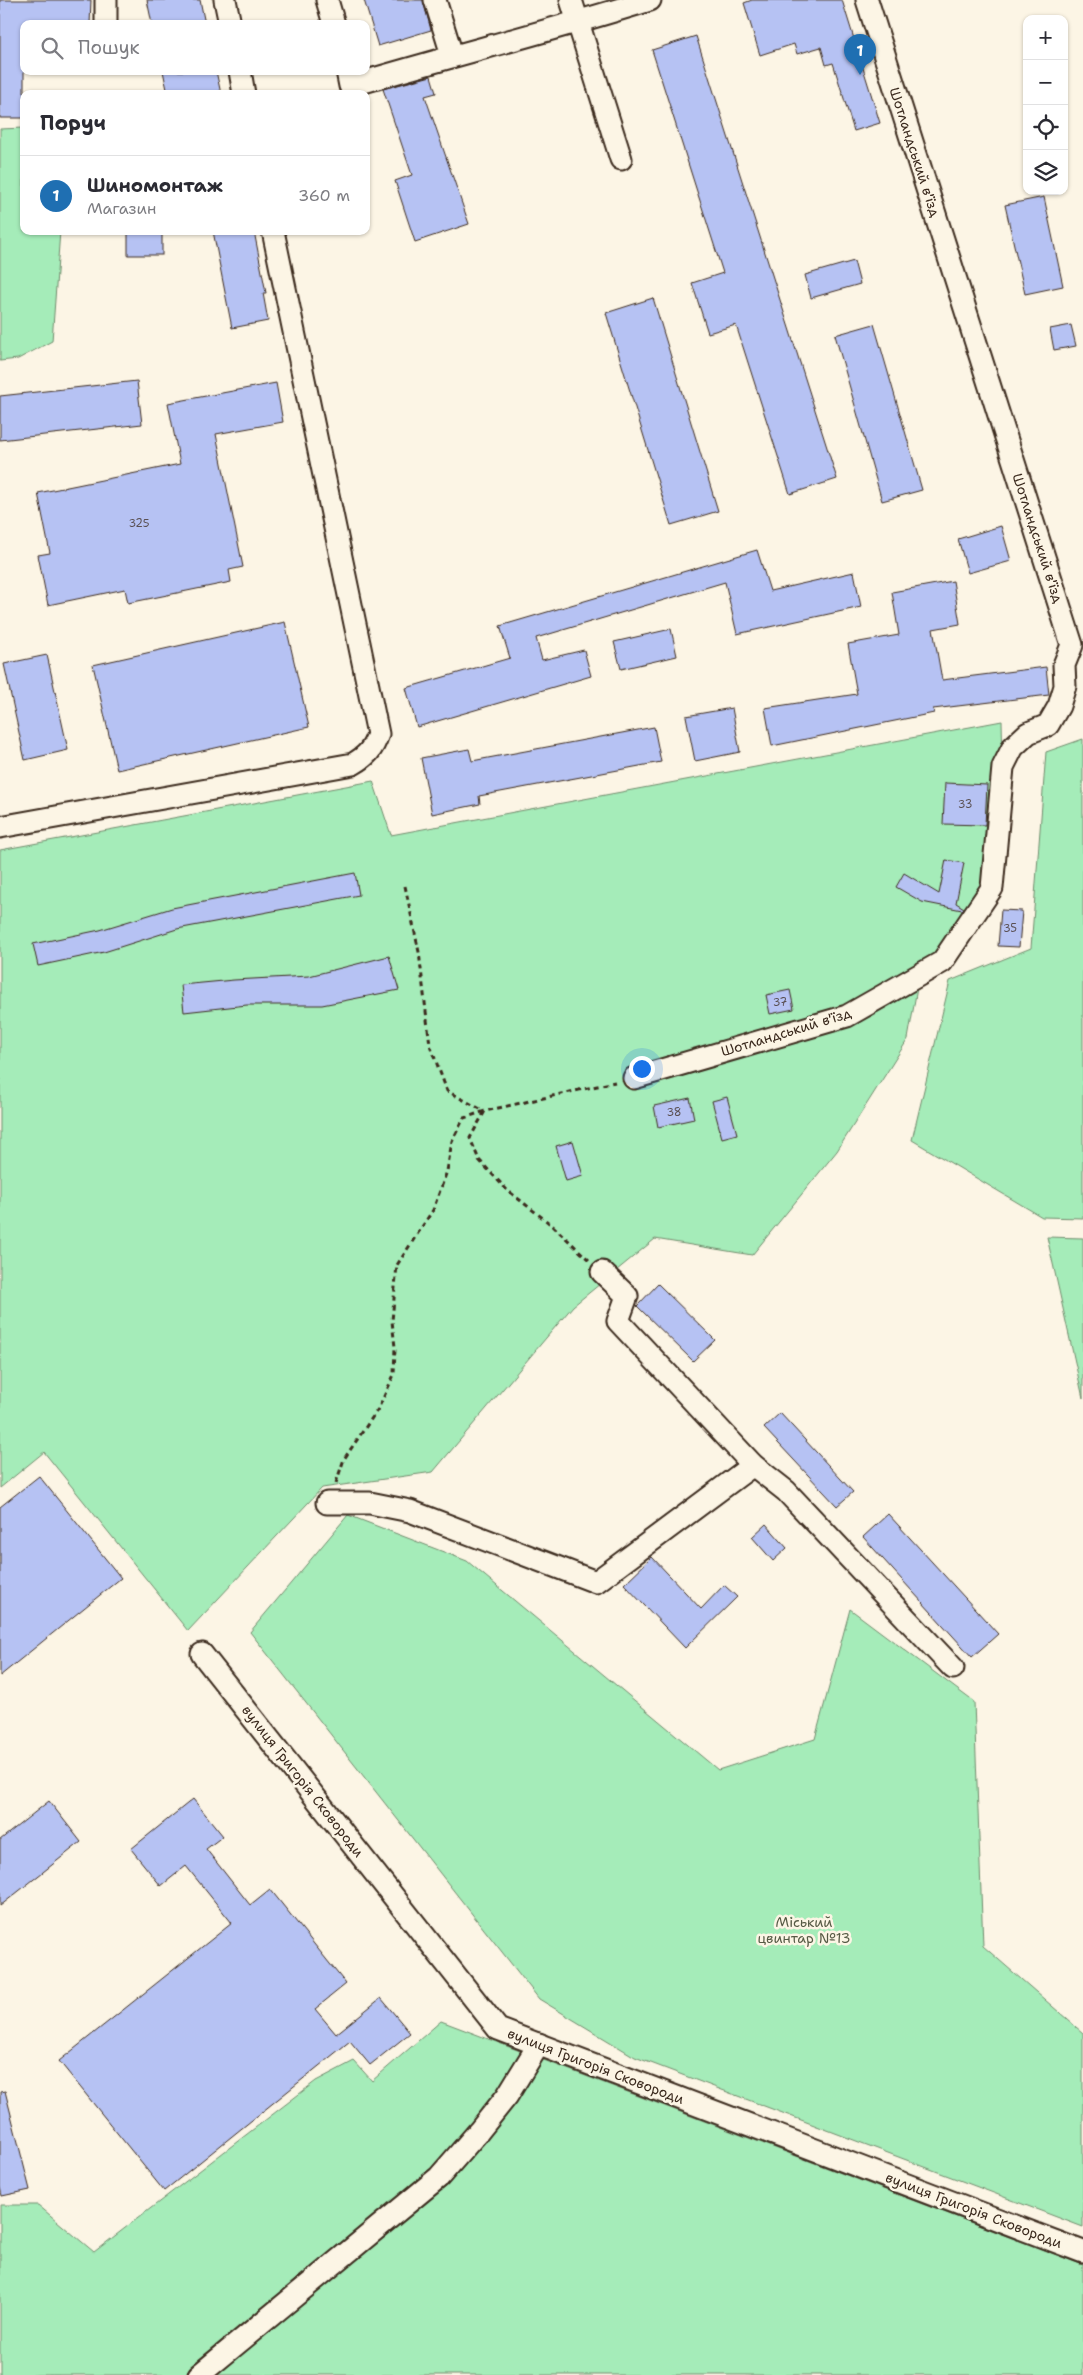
<!DOCTYPE html>
<html lang="uk">
<head>
<meta charset="utf-8">
<style>
	body { margin:0; font-family:"Shantell Sans",sans-serif; background:#f7f7f7; color:#2b2b33 }
	.controls { position:absolute; right:15px; top:15px; display:grid; overflow:hidden; border-radius:10px; box-shadow:0 1px 4px #0004 }
	.controls button { width:45px; height:45px; display:grid; place-items:center; padding:0; border:0; border-bottom:1px solid #e1e1e2; background:#fff; color:#2b2b33; font:25px sans-serif }
	.you { position:absolute; left:641px; top:1068px; width:18px; height:18px; margin:-12px; border:4px solid #fff; border-radius:50%; background:#1a73e8; box-shadow:0 0 0 8px #1a73e833 }
	.badge { display:grid; place-items:center; width:32px; height:32px; border-radius:50%; background:#1f6fb2; color:#fff; font-size:16px; font-weight:700 }
	.pin { position:absolute; translate:-50% -41px; filter:drop-shadow(0 1px 2px #0008) }
	.pin::after { content:''; position:absolute; top:26px; width:18px; height:15px; background:inherit; clip-path:polygon(0 0,100% 0,50% 100%) }
	.list { margin:0; padding:0; list-style:none }
	h2 { display:flex; justify-content:space-between; align-items:center; height:65px; margin:0; padding:0 20px; font-size:21px }
	h2 small { font-size:16px; font-weight:400; color:#7c7c81 }
	.list li { display:grid; grid-template-columns:32px 1fr auto; gap:15px; align-items:center; box-sizing:border-box; height:80px; padding:0 20px; border-top:1px solid #e1e1e2 }
	.list b { display:block; font-size:19px; white-space:nowrap }
	.list p { margin:0; font-size:16px; white-space:nowrap; color:#7c7c81 }
	.list em { font-size:16px; font-style:normal; color:#7c7c81 }
	.icon { flex:none; width:28px; height:28px; fill:none; stroke:currentColor; stroke-width:2; stroke-linecap:round; stroke-linejoin:round }
	.map { position:relative; flex:none; width:1083px; height:2375px; overflow:hidden }
	.search { position:absolute; background:#fff; box-shadow:0 1px 4px #0004; left:20px; top:20px; width:350px; height:55px; display:flex; align-items:center; gap:12px; box-sizing:border-box; padding:0 18px; border-radius:10px; color:#7c7c81; font-size:19px }
	.panel { position:absolute; background:#fff; box-shadow:0 1px 4px #0004; left:20px; top:90px; width:350px; height:145px; border-radius:10px }
	.map>svg:first-child { display:block }
	.green { fill:#a5ecb9; stroke:#708b6c }
	.building { fill:#b6c2f3; stroke:#3b2a1e }
	.lines { fill:none; stroke-linecap:round; stroke-linejoin:round }
	.minor-casing { stroke:#3b2a1e; stroke-width:25 }
	.path { stroke:#3b2a1e; stroke-width:3; stroke-dasharray:5 4; stroke-linecap:butt }
	.minor { stroke:#fcf5e5; stroke-width:21 }
	.labels { text-anchor:middle; dominant-baseline:central; stroke-width:5; stroke-linejoin:round; paint-order:stroke }
	.number-label { font-size:11px; fill:#5a5053 }
	.street-label { font-size:14px; fill:#3b2a1e; stroke:#fcf5e5 }
	.park-label { font-size:14px; fill:#565a45; stroke:#fcf5e5 }
</style>
</head>
<body>
<div class="map">
<svg width="1083" height="2375" viewBox="0 0 1083 2375">
	<rect width="100%" height="100%" fill="#fcf5e5"/>
	<filter id="ink" filterUnits="userSpaceOnUse"><feTurbulence type="fractalNoise" baseFrequency=".02" numOctaves="2"/><feDisplacementMap in="SourceGraphic" scale="10" xChannelSelector="R" yChannelSelector="G"/><feConvolveMatrix kernelMatrix="1 2 1 2 8 2 1 2 1" color-interpolation-filters="sRGB"/></filter>
	<g filter="url(#ink)">
		<g class="green">
			<path d="M 24,128 L 24,231 L 60,231 L 52,341 L 18,359 L 0,361 L 0,129 Z"/>
			<path d="M 1002,721 L 1005,861 L 917,988 L 908,1039 L 837,1151 L 752,1255 L 655,1239 L 573,1306 L 433,1472 L 322,1488 L 188,1631 L 44,1452 L 0,1488 L 0,850 L 373,781 L 391,835 Z"/>
			<path d="M 1083,739 L 1083,1218 L 1042,1217 L 912,1140 L 950,981 L 1031,948 L 1046,752 Z"/>
			<path d="M 1047,1237 L 1083,1238 L 1083,1398 Z"/>
			<path d="M 348,1515 L 467,1561 L 718,1770 L 815,1739 L 850,1609 L 974,1702 L 983,1946 L 1083,2033 L 1083,2227 L 635,2057 L 539,1999 L 250,1632 Z"/>
			<path d="M 441,2021 L 1083,2265 L 1083,2375 L 0,2375 L 0,2205 L 38,2205 L 94,2252 L 316,2081 L 354,2061 L 372,2081 Z"/>
		</g>
		<g class="building">
			<path d="M 0,0 L 91,0 L 90,24 L 24,24 L 24,118 L 0,118 Z"/>
			<path d="M 147,0 L 200,0 L 205,24 L 152,24 Z"/>
			<path d="M 364,0 L 423,0 L 431,30 L 378,46 Z"/>
			<path d="M 752,0 L 842,0 L 880,123 L 854,131 L 833,63 L 826,65 L 821,47 L 797,54 L 794,44 L 760,55 L 744,3 Z"/>
			<path d="M 696,36 L 837,479 L 790,494 L 736,325 L 708,333 L 692,283 L 723,273 L 652,50 Z"/>
			<path d="M 163,71 L 216,71 L 221,94 L 168,94 Z"/>
			<path d="M 431,76 L 436,93 L 425,96 L 469,224 L 415,242 L 395,181 L 412,175 L 383,89 Z"/>
			<path d="M 1044,197 L 1063,286 L 1025,294 L 1005,205 Z"/>
			<rect x="128" y="231" width="34" height="24"/>
			<path d="M 213,231 L 254,231 L 266,293 L 263,293 L 268,321 L 232,328 Z"/>
			<path d="M 854,261 L 860,284 L 811,298 L 805,275 Z"/>
			<path d="M 653,298 L 718,511 L 671,525 L 606,313 Z"/>
			<path d="M 874,324 L 922,490 L 882,501 L 835,335 Z"/>
			<path d="M 1071,325 L 1076,346 L 1054,350 L 1050,329 Z"/>
			<path d="M 137,381 L 142,424 L 0,440 L 0,396 Z"/>
			<path d="M 276,383 L 283,422 L 216,434 L 243,567 L 229,570 L 231,582 L 128,603 L 125,589 L 48,605 L 38,555 L 50,553 L 38,493 L 180,464 L 168,403 Z"/>
			<path d="M 1001,526 L 1011,561 L 968,573 L 958,539 Z"/>
			<path d="M 757,550 L 770,591 L 854,572 L 861,607 L 737,634 L 725,582 L 536,638 L 542,660 L 584,650 L 591,676 L 417,727 L 406,688 L 510,658 L 500,626 Z"/>
			<path d="M 953,581 L 960,624 L 933,629 L 942,680 L 1046,667 L 1049,695 L 933,709 L 934,713 L 772,746 L 765,708 L 857,694 L 848,644 L 899,635 L 892,592 Z"/>
			<path d="M 285,622 L 309,727 L 117,770 L 93,665 Z"/>
			<path d="M 671,629 L 677,656 L 621,669 L 614,642 Z"/>
			<path d="M 47,655 L 68,750 L 25,760 L 4,664 Z"/>
			<path d="M 732,708 L 740,752 L 695,761 L 686,716 Z"/>
			<path d="M 654,727 L 661,762 L 479,796 L 480,804 L 432,814 L 421,758 L 469,749 L 472,761 Z"/>
			<path d="M 945,783 L 987,785 L 985,825 L 943,824 Z"/>
			<path d="M 946,860 L 964,863 L 956,903 L 964,908 L 962,910 L 922,902 L 896,887 L 904,873 L 939,894 Z"/>
			<path d="M 355,873 L 359,895 L 177,929 L 104,952 L 38,966 L 33,944 L 100,930 L 172,908 Z"/>
			<path d="M 1001,910 L 1022,911 L 1019,947 L 998,946 Z"/>
			<path d="M 389,956 L 399,990 L 322,1005 L 247,1005 L 184,1012 L 181,985 L 234,980 L 309,976 Z"/>
			<path d="M 790,990 L 794,1009 L 770,1014 L 766,995 Z"/>
			<path d="M 727,1097 L 737,1134 L 722,1138 L 712,1101 Z"/>
			<path d="M 690,1098 L 694,1119 L 658,1127 L 654,1106 Z"/>
			<path d="M 573,1141 L 583,1176 L 566,1181 L 556,1146 Z"/>
			<path d="M 658,1284 L 715,1340 L 693,1361 L 637,1306 Z"/>
			<path d="M 780,1413 L 853,1492 L 837,1506 L 764,1428 Z"/>
			<path d="M 39,1476 L 121,1578 L 0,1676 L 0,1507 Z"/>
			<path d="M 888,1514 L 998,1634 L 972,1657 L 863,1537 Z"/>
			<path d="M 766,1524 L 787,1548 L 773,1561 L 752,1537 Z"/>
			<path d="M 652,1557 L 701,1609 L 724,1585 L 737,1597 L 685,1648 L 624,1584 Z"/>
			<path d="M 193,1799 L 223,1836 L 206,1849 L 250,1905 L 270,1889 L 346,1984 L 315,2009 L 336,2034 L 381,1998 L 410,2033 L 370,2065 L 350,2041 L 164,2191 L 59,2061 L 232,1923 L 186,1866 L 161,1886 L 131,1849 Z"/>
			<path d="M 49,1801 L 81,1842 L 0,1906 L 0,1840 Z"/>
			<path d="M 5,2091 L 30,2190 L 2,2196 L 0,2187 L 0,2092 Z"/>
		</g>
		<g class="lines">
			<g class="minor-casing">
				<g id="minor">
					<path d="M 106,0 L 106,24"/>
					<path d="M 225,0 L 230,24"/>
					<path d="M 327,0 L 334,24"/>
					<path d="M 435,0 L 452,55"/>
					<path d="M 571,0 L 621,159"/>
					<path d="M 240,71 L 244,94"/>
					<path d="M 347,71 L 350,86 C 450,56 551,31 650,0"/>
					<path d="M 0,827 L 353,764 C 367,756 373,749 378,734 L 273,231"/>
					<path d="M 634,1078 L 847,1016 L 942,962 L 992,888 L 1003,767 L 1013,747 L 1028,733 L 1048,725 L 1059,706 L 1065,686 L 1064,665 L 1072,645 L 867,0"/>
					<path d="M 602,1272 L 627,1296 L 618,1321 L 753,1465 L 786,1491 L 953,1668"/>
					<path d="M 327,1503 L 370,1503 L 410,1511 L 596,1582 L 753,1465"/>
					<path d="M 202,1654 L 498,2029 L 1083,2252"/>
					<path d="M 199,2375 L 439,2177 L 479,2131 L 507,2096 L 539,2044"/>
				</g>
			</g>
			<g class="path">
				<path d="M 405,886 L 419,952 L 430,1045 L 447,1091 L 484,1111"/>
				<path d="M 589,1260 L 553,1226 L 507,1190 L 479,1160 L 470,1138 L 485,1111 L 615,1082"/>
				<path d="M 336,1483 L 344,1459 L 378,1409 L 394,1375 L 395,1347 L 392,1321 L 397,1265 L 433,1210 L 447,1171 L 452,1141 L 464,1118 L 485,1111"/>
			</g>
			<use href="#minor" class="minor"/>
		</g>
	</g>
	<g class="labels">
		<g class="number-label">
			<text x="139" y="523">325</text>
			<text x="965" y="804">33</text>
			<text x="1010" y="928">35</text>
			<text x="780" y="1002">37</text>
			<text x="674" y="1112">38</text>
		</g>
		<g class="street-label">
			<text transform="translate(915 152) rotate(72)">Шотландський в'їзд</text>
			<text transform="translate(1038 538) rotate(72)">Шотландський в'їзд</text>
			<text transform="translate(786 1032) rotate(-17)">Шотландський в'їзд</text>
			<text transform="translate(303 1781) rotate(52)">вулиця Григорія Сковороди</text>
			<text transform="translate(596 2066) rotate(21)">вулиця Григорія Сковороди</text>
			<text transform="translate(974 2210) rotate(21)">вулиця Григорія Сковороди</text>
		</g>
		<g class="park-label">
			<text x="804" y="1922">Міський<tspan x="804" dy="16">цвинтар №13</tspan></text>
		</g>
	</g>
</svg>
<div class="controls">
<button>+</button>
<button>−</button>
<button><svg class="icon" aria-label="locate" viewBox="0 0 24 24"><circle cx="12" cy="12" r="6"/><path d="M12 2v4M12 18v4M2 12h4M18 12h4"/></svg></button>
<button><svg class="icon" aria-label="layers" viewBox="0 0 24 24"><path d="M12 4l9 5-9 5-9-5zM3 14l9 5 9-5"/></svg></button>
</div>
<div class="you"></div>
<div class="pin badge" style="left:860px;top:75px">1</div>
<div class="search"><svg class="icon" aria-label="search" viewBox="0 0 24 24"><circle cx="10" cy="10" r="6"/><path d="M15 15l6 6"/></svg>Пошук</div>
<section class="panel">
<h2>Поруч<small></small></h2>
<ul class="list">
<li><span class="badge">1</span><div><b>Шиномонтаж</b><p>Магазин</p></div><em>360 m</em></li>
</ul>
</section>
</div>
</body>
</html>
